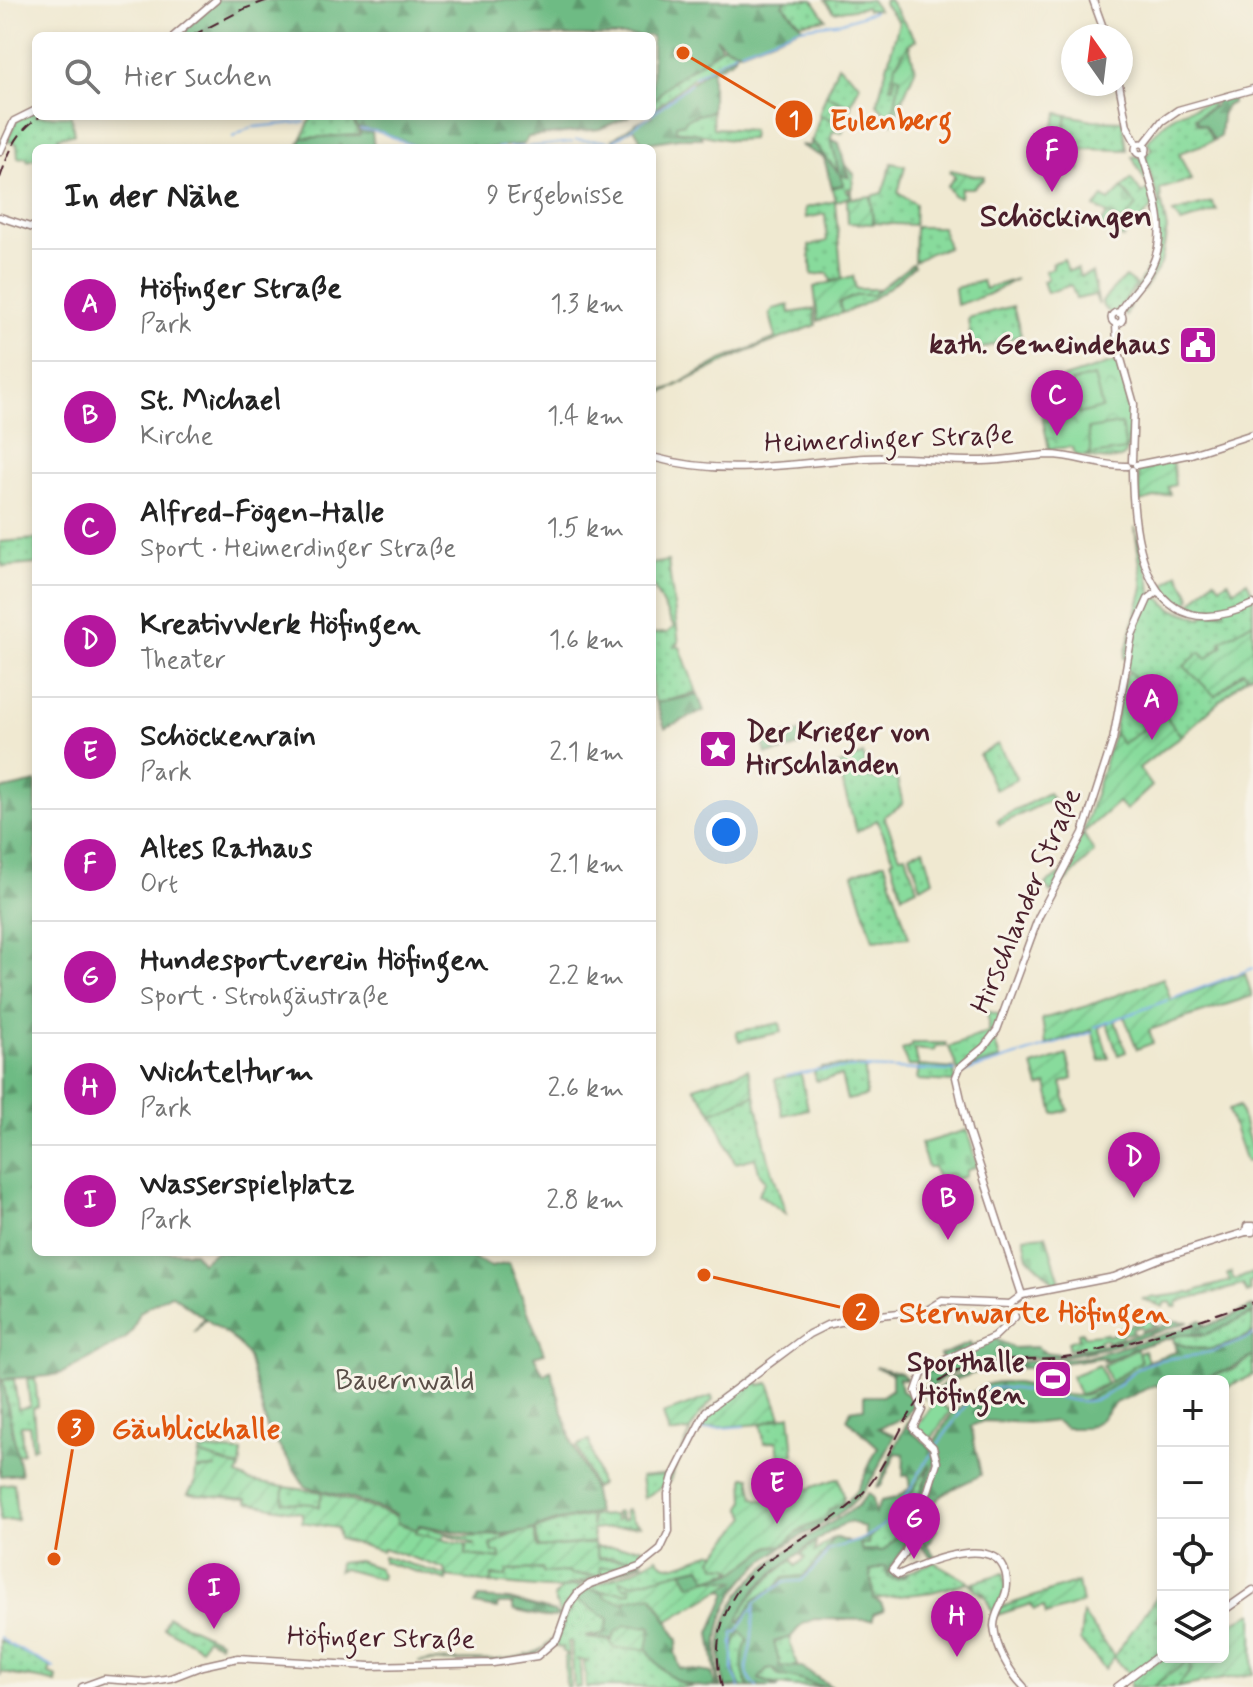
<!DOCTYPE html>
<html lang="de">
<head>
<meta charset="utf-8">
<style>
	body { margin:0; font-family:Mynerve,sans-serif; background:#f6f6f6; color:#222 }
	.controls { position:absolute; right:24px; bottom:24px; display:grid; overflow:hidden; border-radius:12px; box-shadow:0 4px 12px #0003 }
	.controls button { width:72px; height:72px; display:grid; place-items:center; padding:0; border:0; border-bottom:2px solid #e0e0e0; background:#fff; color:#222; font:40px sans-serif }
	.compass { position:absolute; left:1061px; top:24px; width:72px; height:72px; border-radius:50%; background:#fff; box-shadow:0 4px 12px #0003; rotate:346deg }
	.you { position:absolute; left:726px; top:832px; width:28px; height:28px; margin:-20px; border:6px solid #fff; border-radius:50%; background:#1a73e8; box-shadow:0 0 0 12px #1a73e833 }
	.badge { display:grid; place-items:center; width:52px; height:52px; border-radius:50%; background:#b5179e; color:#fff; font-size:26px; font-weight:700 }
	.pin { position:absolute; translate:-50% -66px; filter:drop-shadow(0 2px 4px #0008) }
	.pin::after { content:''; position:absolute; top:42px; width:28px; height:24px; background:inherit; clip-path:polygon(0 0,100% 0,50% 100%) }
	.list { margin:0; padding:0; list-style:none }
	h2 { display:flex; justify-content:space-between; align-items:center; height:104px; margin:0; padding:0 32px; font-size:34px }
	h2 small { font-size:26px; font-weight:400; color:#767676 }
	.list li { display:grid; grid-template-columns:52px 1fr auto; gap:24px; align-items:center; box-sizing:border-box; height:112px; padding:0 32px; border-top:2px solid #e0e0e0 }
	.list b { display:block; font-size:30px; white-space:nowrap }
	.list p { margin:0; font-size:26px; white-space:nowrap; color:#767676 }
	.list em { font-size:26px; font-style:normal; color:#767676 }
	.icon { flex:none; width:44px; height:44px; fill:none; stroke:currentColor; stroke-width:2; stroke-linecap:round; stroke-linejoin:round }
	.map { position:relative; flex:none; width:1253px; height:1687px; overflow:hidden }
	.search { position:absolute; background:#fff; box-shadow:0 4px 12px #0003; left:32px; top:32px; width:624px; height:88px; display:flex; align-items:center; gap:20px; box-sizing:border-box; padding:0 28px; border-radius:12px; color:#767676; font-size:30px }
	.panel { position:absolute; background:#fff; box-shadow:0 4px 12px #0003; left:32px; top:144px; width:624px; height:1112px; border-radius:12px }
	.map>svg:first-child { display:block }
	.grass { fill:url(#grass-dots); stroke:#697d64; stroke-width:2 }
	.forest { fill:url(#forest-firs); stroke:#5c6d58; stroke-width:2; fill-rule:evenodd }
	.cemetery { fill:url(#cemetery-stones); stroke:#697d64; stroke-width:2 }
	.park { fill:url(#park-crowns); stroke:#697d64; stroke-width:2 }
	.garden { fill:url(#garden-furrows); stroke:#697d64; stroke-width:2 }
	.pitch { fill:#88db9c; stroke:#697d64; stroke-width:2 }
	.lines { fill:none; stroke-linecap:round; stroke-linejoin:round }
	.stream { stroke:#7db1eb; stroke-width:2 }
	.secondary-casing { stroke:#9d847e; stroke-width:9 }
	.secondary { stroke:#fff; stroke-width:6 }
	.rail { stroke:#4a1f2b; stroke-width:2; stroke-dasharray:12 6; stroke-linecap:butt }
	.labels { text-anchor:middle; dominant-baseline:central; stroke-width:6; stroke-linejoin:round; paint-order:stroke }
	.poi-label { font-size:28px; font-weight:bold; fill:#4a1f2b; stroke:#f7f3e8; text-anchor:end }
	.street-label { font-size:28px; fill:#4a1f2b; stroke:#f7f3e8 }
	.park-label { font-size:28px; fill:#5a4e47; stroke:#f7f3e8 }
	.quarter-label { font-size:32px; font-weight:bold; fill:#4a1f2b; stroke:#f7f3e8 }
	.leader { fill:none; stroke:#e0560e; stroke-width:3 }
	.callout-dot { fill:#e0560e; stroke:#f7f3e8; stroke-width:3 }
	.mark-label { font-size:24px; text-anchor:middle; font-weight:bold; fill:#fff }
	.callout-label { font-size:30px; text-anchor:middle; font-weight:bold; fill:#e0560e; stroke:#f7f3e8; stroke-width:6; stroke-linejoin:round; paint-order:stroke }
</style>
</head>
<body>
<div class="map">
<svg width="1253" height="1687" viewBox="0 0 1253 1687">
	<defs>
		<pattern id="grass-dots" width="8" height="8" patternUnits="userSpaceOnUse" patternTransform="scale(2)"><rect width="8" height="8" fill="#88db9c"/><path d="M2 2h.1M6 6h.1" fill="none" stroke="#77bc87" stroke-width="1.8" stroke-linecap="round"/></pattern>
		<pattern id="forest-firs" width="22" height="20" patternUnits="userSpaceOnUse" patternTransform="scale(2)"><rect width="22" height="20" fill="#6ebb84"/><path d="M5 1l3.5 6h-7zM16 11l3.5 6h-7z" fill="#5c976c"/></pattern>
		<pattern id="cemetery-stones" width="16" height="16" patternUnits="userSpaceOnUse" patternTransform="scale(2)"><rect width="16" height="16" fill="#88db9c"/><path d="M2 7V4a2 2 0 0 1 4 0v3zM10 15v-3a2 2 0 0 1 4 0v3z" fill="#77bc87"/></pattern>
		<pattern id="park-crowns" width="20" height="18" patternUnits="userSpaceOnUse" patternTransform="scale(2)"><rect width="20" height="18" fill="#88db9c"/><path d="M2 6a3 3 0 1 1 6 0M12 15a3 3 0 1 1 6 0" fill="none" stroke="#77bc87"/></pattern>
		<pattern id="garden-furrows" width="10" height="10" patternUnits="userSpaceOnUse" patternTransform="scale(2)"><rect width="10" height="10" fill="#88db9c"/><path d="M-1 1l2-2M0 10L10 0M9 11l2-2" fill="none" stroke="#77bc87"/></pattern>
	</defs>
	<rect width="100%" height="100%" fill="#f7f3e8"/>
	<filter id="ink" filterUnits="userSpaceOnUse"><feTurbulence type="fractalNoise" baseFrequency=".0125" numOctaves="2"/><feDisplacementMap in="SourceGraphic" scale="16" xChannelSelector="R" yChannelSelector="G"/><feConvolveMatrix kernelMatrix="1 2 1 2 8 2 1 2 1" color-interpolation-filters="sRGB"/></filter>
	<filter id="wash" filterUnits="userSpaceOnUse"><feTurbulence type="fractalNoise" baseFrequency=".006" numOctaves="4" result="noise"/><feDisplacementMap in="SourceGraphic" scale="32" xChannelSelector="R" yChannelSelector="G"/><feGaussianBlur stdDeviation="1.8" result="paint"/><feColorMatrix in="noise" values="0 0 0 0 0 0 0 0 0 0 0 0 0 0 0 0 0 1.4 0 .05"/><feComposite in="paint" operator="in"/></filter>
	<g filter="url(#wash)">
		<rect width="100%" height="100%" fill="#f0e9d1"/>
		<g class="grass">
			<path d="M 787,0 L 813,0 L 826,19 L 800,23 L 782,3 Z"/>
			<path d="M 825,0 L 871,0 L 878,10 L 867,10 L 866,7 L 834,12 Z"/>
			<path d="M 885,0 L 889,0 L 916,40 L 909,44 L 896,74 L 900,77 L 892,121 L 877,104 L 899,22 L 884,4 Z"/>
			<path d="M 723,46 L 738,51 L 694,77 L 652,111 C 652,84 703,61 723,46 Z"/>
			<path d="M 838,65 L 860,84 L 850,106 L 826,95 Z"/>
			<path d="M 1212,102 L 1212,106 L 1195,118 L 1198,124 L 1205,126 L 1213,141 L 1179,153 L 1191,180 L 1160,189 L 1161,202 L 1159,203 L 1145,156 L 1152,149 L 1147,143 C 1167,115 1180,111 1212,102 Z"/>
			<path d="M 36,110 L 36,116 L 71,116 L 74,134 L 58,137 L 60,148 L 36,148 L 36,158 L 28,161 L 26,157 L 18,158 L 17,144 L 7,141 L 16,121 Z"/>
			<path d="M 712,111 L 713,128 L 752,130 L 751,139 L 730,140 L 676,130 L 675,125 L 687,118 Z"/>
			<path d="M 1067,115 L 1093,120 L 1123,121 L 1127,150 L 1082,149 L 1080,170 L 1061,172 L 1065,161 L 1059,157 Z"/>
			<path d="M 312,116 L 352,118 L 360,135 L 302,138 Z"/>
			<path d="M 820,116 L 845,124 L 842,133 L 833,131 L 831,138 L 839,173 L 812,141 Z"/>
			<path d="M 1136,156 L 1142,159 L 1155,205 L 1123,238 L 1100,226 L 1107,214 L 1122,222 L 1136,206 L 1122,188 L 1131,179 L 1142,194 L 1149,188 L 1132,157 Z"/>
			<path d="M 892,163 L 905,166 L 898,193 L 915,204 L 914,225 L 873,223 L 871,196 L 882,193 Z"/>
			<path d="M 845,164 L 854,174 L 851,193 L 849,188 L 846,190 L 852,196 L 835,202 L 842,279 L 831,281 L 828,273 L 812,275 L 809,246 L 827,241 L 825,214 L 806,218 L 805,208 L 835,201 L 832,188 L 843,185 L 841,175 L 849,177 Z"/>
			<path d="M 1212,202 L 1217,211 L 1181,223 L 1173,213 Z"/>
			<path d="M 1162,204 L 1167,229 L 1161,264 L 1145,288 L 1132,300 L 1126,316 L 1123,312 L 1158,250 L 1157,205 Z"/>
			<path d="M 915,227 L 942,227 L 948,248 L 932,252 L 914,262 Z"/>
			<path d="M 1064,259 L 1068,271 L 1077,269 L 1080,277 L 1092,273 L 1099,305 L 1095,295 L 1076,299 L 1071,285 L 1047,293 L 1043,281 L 1048,279 L 1045,271 L 1053,268 L 1052,263 Z"/>
			<path d="M 912,264 L 914,266 C 893,285 869,305 842,313 L 839,303 L 857,295 L 872,295 Z"/>
			<path d="M 1125,277 L 1136,285 L 1116,312 L 1110,313 L 1103,307 L 1102,301 Z"/>
			<path d="M 1016,279 L 992,293 L 957,305 L 955,288 L 982,281 L 985,289 Z"/>
			<path d="M 789,305 L 790,313 L 814,309 L 816,325 L 739,355 L 652,398 L 652,395 L 673,387 L 720,361 L 776,338 L 770,314 L 773,309 Z"/>
			<path d="M 1013,306 L 1021,335 L 972,352 L 968,318 Z"/>
			<path d="M 1135,527 L 1150,581 L 1151,595 L 1159,593 L 1158,597 L 1172,609 L 1202,618 L 1204,615 L 1226,612 L 1200,612 L 1187,608 L 1214,579 L 1220,586 L 1228,581 L 1234,590 L 1247,581 L 1253,593 L 1253,622 L 1222,641 L 1223,644 L 1207,659 L 1215,696 L 1244,671 L 1247,676 L 1181,736 L 1159,709 L 1143,730 L 1122,744 L 1114,733 L 1120,693 L 1152,700 L 1127,669 L 1126,658 L 1124,658 L 1143,588 Z"/>
			<path d="M 36,539 L 36,564 L 3,567 L 0,561 L 0,542 Z"/>
			<path d="M 668,561 L 679,643 L 675,646 L 680,647 L 697,693 L 656,703 L 652,695 L 652,634 L 667,633 L 674,627 L 652,584 L 652,564 Z"/>
			<path d="M 1178,573 L 1191,597 L 1184,609 L 1159,590 Z"/>
			<path d="M 998,744 L 1017,779 L 995,790 L 979,755 Z"/>
			<path d="M 863,754 L 870,779 L 896,775 L 903,804 L 884,816 L 900,856 L 906,855 L 917,888 L 902,895 L 891,860 L 894,859 L 877,820 L 857,832 L 837,766 Z"/>
			<path d="M 1048,793 L 1053,799 L 999,825 L 997,820 Z"/>
			<path d="M 924,849 L 933,880 L 921,887 L 910,854 Z"/>
			<path d="M 881,863 L 885,863 L 909,937 L 873,940 L 853,874 Z"/>
			<path d="M 988,1011 L 1003,1016 L 993,1036 L 1000,1059 L 958,1071 L 949,1047 L 988,1032 Z"/>
			<path d="M 780,1023 L 782,1032 L 739,1041 L 736,1032 Z"/>
			<path d="M 912,1043 L 946,1043 L 947,1046 L 936,1046 L 934,1051 L 914,1049 L 919,1066 L 954,1069 L 955,1082 L 917,1080 L 919,1066 L 908,1066 L 902,1050 L 912,1046 Z"/>
			<path d="M 840,1066 L 865,1067 L 866,1096 L 847,1100 L 841,1076 L 816,1081 L 814,1072 L 822,1068 Z"/>
			<path d="M 801,1074 L 808,1109 L 783,1115 L 775,1079 Z"/>
			<path d="M 755,1095 L 768,1157 L 786,1214 L 758,1194 L 766,1181 L 760,1174 L 755,1158 L 735,1163 L 712,1112 Z"/>
			<path d="M 1239,1106 L 1253,1154 L 1253,1159 L 1246,1162 L 1228,1110 Z"/>
			<path d="M 1253,1314 L 1253,1333 C 1224,1349 1205,1355 1174,1342 L 1173,1337 L 1184,1334 L 1199,1336 Z"/>
			<path d="M 1144,1350 L 1148,1361 L 1104,1391 L 1082,1401 L 1058,1398 L 1058,1393 C 1089,1405 1117,1377 1141,1361 L 1138,1353 Z"/>
			<path d="M 1253,1356 L 1253,1375 L 1223,1389 L 1223,1381 L 1217,1381 L 1214,1375 L 1234,1369 Z"/>
			<path d="M 35,1378 L 38,1406 L 33,1408 L 36,1446 L 32,1448 L 29,1425 L 21,1425 L 23,1453 L 17,1455 L 3,1380 L 14,1379 L 18,1409 L 30,1406 L 27,1379 Z"/>
			<path d="M 790,1415 L 794,1454 L 779,1458 L 777,1441 L 764,1443 L 761,1424 Z"/>
			<path d="M 691,1432 L 669,1482 L 644,1498 L 641,1477 L 671,1474 Z"/>
			<path d="M 589,1440 L 600,1485 L 594,1488 L 577,1446 Z"/>
			<path d="M 201,1450 L 242,1452 L 240,1468 L 199,1454 Z"/>
			<path d="M 929,1463 L 930,1467 C 919,1494 908,1533 884,1551 L 862,1550 L 859,1545 L 868,1543 L 868,1538 L 903,1506 Z"/>
			<path d="M 284,1487 L 322,1492 L 319,1508 L 282,1502 Z"/>
			<path d="M 628,1510 L 632,1520 L 640,1525 L 592,1530 L 594,1542 L 539,1548 L 535,1530 L 558,1522 L 590,1516 L 592,1527 L 591,1516 L 614,1515 L 616,1521 L 619,1519 L 615,1513 L 619,1512 L 622,1521 L 626,1519 L 624,1511 Z"/>
			<path d="M 419,1526 L 464,1537 L 511,1535 L 491,1545 L 499,1552 L 502,1559 L 466,1555 L 467,1545 L 476,1545 L 445,1534 L 442,1541 L 415,1533 Z"/>
			<path d="M 834,1537 L 824,1554 L 804,1576 L 784,1578 L 776,1587 L 754,1600 L 741,1622 L 738,1620 C 748,1593 769,1578 792,1560 L 796,1566 L 805,1558 L 801,1555 L 816,1541 L 815,1552 Z"/>
			<path d="M 596,1547 L 642,1547 L 642,1559 L 598,1557 Z"/>
			<path d="M 715,1552 L 717,1553 L 712,1559 L 717,1566 L 729,1567 L 732,1571 L 708,1579 L 700,1567 L 625,1588 L 631,1587 L 632,1592 L 609,1594 L 608,1592 L 585,1589 L 639,1568 L 657,1557 C 668,1577 696,1555 715,1552 Z"/>
			<path d="M 383,1556 L 447,1576 L 447,1581 L 383,1562 Z"/>
			<path d="M 358,1561 L 378,1568 L 382,1575 L 381,1579 L 343,1569 L 338,1571 L 339,1563 Z"/>
			<path d="M 642,1561 L 643,1563 L 584,1586 L 583,1583 L 591,1579 L 559,1589 L 491,1583 L 492,1576 L 506,1577 L 507,1570 L 542,1569 L 543,1573 L 569,1572 L 570,1575 L 601,1577 L 600,1567 L 622,1567 L 623,1570 Z"/>
			<path d="M 934,1562 L 976,1586 L 973,1582 L 1004,1573 L 1006,1588 L 994,1616 L 984,1593 L 981,1591 L 982,1595 L 980,1594 L 968,1582 L 932,1592 L 874,1599 L 870,1571 L 886,1566 L 889,1577 L 903,1578 L 906,1573 Z"/>
			<path d="M 581,1585 L 557,1635 L 537,1654 L 515,1660 L 418,1662 C 453,1655 558,1677 560,1618 C 560,1610 555,1603 554,1597 L 562,1589 Z"/>
			<path d="M 1163,1588 L 1163,1609 L 1157,1619 L 1163,1626 L 1163,1650 L 1130,1675 L 1114,1657 L 1105,1669 L 1080,1641 L 1083,1614 L 1114,1656 Z"/>
			<path d="M 575,1599 L 609,1619 L 604,1634 L 586,1636 L 586,1638 L 612,1641 L 616,1649 L 647,1649 C 658,1666 670,1681 692,1687 L 586,1687 L 584,1662 L 589,1662 L 576,1659 L 580,1661 L 581,1687 L 574,1687 L 571,1641 L 568,1642 L 570,1687 L 566,1687 L 565,1655 L 568,1655 L 562,1651 L 563,1647 L 559,1648 L 555,1644 Z"/>
			<path d="M 168,1617 L 220,1641 L 219,1644 L 206,1638 L 201,1648 L 164,1628 Z"/>
			<path d="M 741,1630 L 748,1640 L 745,1681 L 749,1687 L 742,1687 C 730,1672 730,1646 741,1630 Z"/>
			<path d="M 791,1637 L 790,1644 L 797,1665 L 789,1668 L 780,1666 L 774,1641 Z"/>
			<path d="M 0,1640 L 51,1667 L 49,1674 L 57,1677 L 56,1683 C 38,1677 20,1678 2,1672 L 0,1676 Z"/>
			<path d="M 1190,1659 L 1192,1669 L 1178,1687 L 1151,1687 Z"/>
			<path d="M 773,1667 C 789,1677 803,1681 821,1687 C 796,1687 781,1687 758,1679 L 767,1669 Z"/>
		</g>
		<g class="forest">
			<path d="M 217,0 L 787,0 L 782,4 L 803,27 L 741,51 L 726,47 L 716,38 L 721,47 C 696,70 673,73 652,104 L 652,36 L 188,36 L 185,29 Z"/>
			<path d="M 736,54 L 732,60 L 712,70 L 712,111 L 688,118 L 684,123 L 676,125 L 676,131 L 700,134 L 702,138 L 678,138 L 624,147 L 612,145 L 641,140 L 634,128 L 612,140 L 636,123 L 652,116 L 652,113 L 713,66 Z"/>
			<path d="M 1232,95 L 1232,103 L 1226,106 L 1222,115 L 1220,137 L 1214,140 L 1205,125 L 1198,123 L 1196,118 L 1215,106 L 1216,99 Z"/>
			<path d="M 333,116 L 630,116 L 599,129 L 528,137 L 524,144 L 493,148 L 420,148 L 381,132 L 357,128 L 351,118 Z"/>
			<path d="M 360,130 L 372,132 L 374,148 L 297,148 L 302,138 L 360,135 Z"/>
			<path d="M 831,139 L 839,143 L 848,177 L 841,175 L 843,185 L 832,187 L 824,158 L 800,145 L 810,146 L 811,141 L 839,173 Z"/>
			<path d="M 698,695 L 704,711 L 665,728 L 656,703 Z"/>
			<path d="M 802,732 L 807,740 L 812,741 L 785,751 L 766,754 L 761,738 Z"/>
			<path d="M 36,782 L 36,1252 L 194,1252 L 201,1262 L 215,1252 L 459,1252 L 491,1267 L 509,1263 L 544,1353 L 534,1356 L 544,1375 L 551,1370 L 571,1440 L 592,1487 L 597,1513 L 560,1520 L 525,1532 L 479,1536 L 419,1525 L 417,1530 L 397,1523 L 396,1514 L 346,1497 L 306,1487 L 267,1428 L 248,1357 L 239,1344 L 206,1319 L 194,1332 L 204,1318 L 171,1294 L 140,1312 L 133,1329 L 126,1338 L 108,1349 L 62,1373 L 49,1376 L 2,1379 L 21,1474 L 0,1476 L 0,790 Z"/>
			<path d="M 1253,1306 L 1253,1313 L 1207,1334 L 1180,1335 L 1144,1345 L 1106,1361 L 1103,1361 L 1105,1357 L 1026,1368 L 991,1367 L 952,1381 L 952,1385 L 925,1400 L 952,1377 L 984,1365 L 1088,1357 L 1195,1325 L 1194,1323 L 1201,1320 L 1206,1325 L 1199,1327 C 1219,1325 1236,1312 1253,1306 Z"/>
			<path d="M 1164,1320 L 1189,1322 C 1152,1333 1114,1348 1076,1354 C 1010,1365 975,1346 920,1397 L 918,1389 L 923,1389 L 929,1381 L 923,1378 L 926,1371 L 943,1361 L 940,1355 L 970,1343 L 971,1347 L 994,1338 L 1013,1348 L 1036,1347 L 1045,1352 L 1059,1354 L 1097,1347 L 1165,1325 Z"/>
			<path d="M 1253,1333 L 1253,1356 C 1224,1375 1197,1381 1163,1381 L 1163,1387 L 1155,1385 L 1115,1403 L 1100,1420 L 1086,1428 L 1066,1428 L 1055,1421 L 1037,1423 L 983,1421 L 971,1426 L 981,1475 C 960,1487 930,1491 929,1522 L 937,1529 L 927,1545 L 936,1558 L 934,1560 L 921,1546 L 925,1544 L 916,1534 L 908,1553 L 930,1494 L 939,1462 L 932,1445 L 952,1413 L 962,1406 L 961,1398 C 971,1395 979,1387 989,1384 C 1010,1377 1038,1389 1058,1394 L 1058,1398 L 1082,1401 L 1104,1391 L 1148,1361 L 1176,1352 L 1174,1342 C 1205,1355 1224,1349 1253,1333 Z"/>
			<path d="M 875,1367 L 901,1373 L 908,1380 L 899,1378 L 901,1391 L 917,1400 L 904,1418 L 878,1428 L 895,1435 C 881,1463 869,1491 843,1511 C 825,1524 804,1534 785,1546 C 731,1580 707,1623 721,1687 L 718,1687 L 710,1633 L 727,1593 L 725,1590 L 719,1591 L 735,1581 L 708,1579 L 690,1585 L 682,1571 L 701,1567 L 708,1579 L 736,1572 L 771,1546 C 784,1548 790,1538 800,1531 C 807,1526 817,1523 825,1519 L 829,1510 L 847,1502 L 858,1489 L 878,1447 L 847,1419 L 851,1410 L 864,1408 L 864,1396 L 882,1396 L 892,1389 L 892,1374 Z"/>
			<path d="M 916,1409 L 921,1410 L 911,1431 L 929,1446 L 936,1460 C 925,1497 915,1539 890,1568 L 894,1576 L 908,1574 L 897,1580 L 888,1577 L 885,1566 L 870,1571 L 874,1599 L 881,1603 L 884,1610 L 873,1614 L 873,1620 L 815,1619 L 802,1624 L 791,1637 L 774,1642 L 780,1666 L 801,1667 L 832,1687 C 811,1687 799,1676 779,1676 L 772,1668 L 767,1669 L 759,1679 L 779,1687 L 749,1687 C 741,1673 740,1655 748,1640 L 741,1631 C 730,1646 730,1673 742,1687 L 725,1687 C 699,1587 790,1550 858,1506 L 868,1493 L 873,1498 L 875,1514 L 881,1501 L 896,1498 L 910,1488 L 908,1475 L 903,1476 L 904,1454 L 896,1453 L 881,1486 L 877,1487 L 900,1436 ZM 930,1464 C 927,1489 902,1535 883,1551 L 862,1550 L 860,1544 L 868,1544 L 869,1538 L 903,1506 ZM 850,1522 L 864,1527 L 866,1539 L 850,1543 L 834,1537 L 824,1554 L 804,1576 L 784,1578 L 776,1587 L 754,1600 L 741,1622 L 738,1621 C 742,1608 749,1598 757,1588 C 770,1574 834,1525 850,1522 Z"/>
			<path d="M 585,1589 L 603,1592 L 604,1597 L 625,1600 L 652,1595 L 678,1640 L 675,1652 L 680,1668 L 712,1673 L 716,1687 C 679,1687 667,1679 647,1649 L 650,1627 C 634,1629 620,1621 612,1640 L 587,1637 L 604,1634 L 609,1619 L 575,1599 Z"/>
			<path d="M 479,1598 L 509,1600 L 554,1612 L 559,1617 L 548,1618 L 513,1610 L 513,1604 L 498,1604 L 497,1609 L 475,1605 Z"/>
		</g>
		<g class="cemetery">
			<path d="M 1122,188 L 1137,206 L 1122,222 L 1095,207 L 1103,197 L 1109,201 Z"/>
			<path d="M 967,1130 L 977,1166 L 966,1171 L 966,1176 L 956,1179 L 949,1174 L 937,1177 L 933,1167 L 928,1167 L 920,1144 Z"/>
			<path d="M 1046,1235 L 1060,1282 L 1056,1284 L 1028,1257 L 1024,1237 Z"/>
		</g>
		<g class="park">
			<path d="M 1058,113 L 1067,115 L 1059,157 L 1035,144 L 1041,136 L 1049,138 Z"/>
			<path d="M 1117,361 C 1128,393 1133,408 1129,442 C 1128,448 1127,456 1120,458 C 1107,462 1090,457 1076,455 L 1072,447 L 1049,449 L 1036,387 Z"/>
		</g>
		<g class="garden">
			<path d="M 909,44 L 915,70 L 892,124 L 900,77 L 896,75 L 893,87 L 890,87 L 896,64 Z"/>
			<path d="M 826,95 L 851,106 L 845,124 L 819,115 Z"/>
			<path d="M 951,170 L 971,175 L 984,176 L 984,179 L 973,188 L 961,188 L 960,197 L 954,196 L 947,186 L 955,177 L 950,172 Z"/>
			<path d="M 870,196 L 873,224 L 848,223 L 847,199 Z"/>
			<path d="M 853,276 L 856,289 L 878,289 L 873,295 L 857,295 L 839,303 L 842,313 L 818,321 L 814,287 Z"/>
			<path d="M 1173,461 L 1175,485 L 1168,487 L 1170,494 L 1136,503 L 1140,495 L 1138,471 Z"/>
			<path d="M 1253,622 L 1253,673 L 1248,676 L 1243,671 L 1215,696 L 1184,666 L 1200,652 L 1207,659 L 1223,645 L 1221,641 Z"/>
			<path d="M 1130,672 L 1152,700 L 1133,715 L 1120,693 L 1127,674 Z"/>
			<path d="M 1160,709 L 1181,736 L 1139,768 L 1152,786 L 1126,810 L 1118,802 L 1083,833 L 1114,733 L 1122,744 L 1143,730 L 1141,722 Z"/>
			<path d="M 1083,833 L 1094,852 L 1063,885 L 1050,893 L 1045,884 L 1063,873 Z"/>
			<path d="M 1245,973 L 1252,996 L 1149,1030 L 1153,1043 L 1137,1049 L 1124,1016 L 1115,1020 L 1126,1052 L 1118,1055 L 1107,1023 L 1099,1027 L 1109,1058 L 1100,1061 L 1092,1030 L 1046,1045 L 1042,1019 L 1087,1006 L 1163,978 L 1171,1000 Z"/>
			<path d="M 1067,1055 L 1073,1079 L 1061,1083 L 1068,1110 L 1054,1114 L 1047,1085 L 1039,1087 L 1033,1066 Z"/>
			<path d="M 748,1069 L 755,1095 L 712,1112 L 694,1087 Z"/>
			<path d="M 1231,1272 L 1234,1280 L 1253,1273 L 1253,1282 L 1249,1283 L 1251,1291 L 1247,1293 L 1243,1285 L 1177,1302 L 1177,1307 L 1173,1307 L 1171,1302 L 1164,1303 L 1163,1307 L 1142,1299 L 1196,1292 L 1197,1290 L 1230,1281 L 1227,1274 Z"/>
			<path d="M 1145,1317 L 1148,1317 L 1151,1324 L 1157,1322 L 1157,1325 L 1142,1330 L 1141,1326 L 1132,1329 L 1133,1333 L 1122,1334 L 1122,1337 L 1107,1342 L 1106,1339 L 1099,1341 L 1100,1346 L 1068,1349 L 1068,1342 L 1079,1338 L 1078,1333 L 1082,1332 L 1084,1336 L 1106,1333 L 1108,1336 L 1120,1332 L 1120,1328 L 1145,1321 Z"/>
			<path d="M 756,1375 L 759,1385 L 769,1383 L 781,1417 L 761,1424 L 700,1429 L 704,1415 L 734,1391 L 737,1397 L 736,1391 Z"/>
			<path d="M 712,1396 L 713,1400 L 700,1414 L 690,1431 L 669,1434 L 663,1414 Z"/>
			<path d="M 199,1454 L 240,1468 L 237,1475 L 249,1481 L 284,1487 L 283,1502 L 313,1504 L 319,1507 L 322,1492 L 396,1516 L 397,1523 L 417,1530 L 415,1533 L 466,1545 L 466,1555 L 501,1559 L 499,1553 L 493,1553 L 491,1545 L 511,1535 L 534,1530 L 538,1548 L 594,1543 L 598,1558 L 642,1560 L 623,1569 L 622,1567 L 600,1567 L 601,1576 L 570,1574 L 569,1572 L 543,1573 L 542,1569 L 507,1570 L 506,1577 L 492,1575 L 491,1583 L 447,1577 L 445,1569 L 383,1548 L 382,1551 L 339,1539 L 337,1528 L 302,1522 L 302,1513 L 247,1502 L 247,1499 L 188,1494 L 195,1483 L 196,1470 L 216,1468 L 196,1469 Z"/>
			<path d="M 744,1477 L 750,1477 L 754,1498 L 770,1502 L 839,1478 L 844,1496 L 843,1503 L 829,1510 L 825,1519 L 802,1529 L 783,1545 L 770,1546 L 736,1572 L 729,1567 L 717,1566 L 712,1559 L 747,1517 L 741,1507 L 745,1501 Z"/>
			<path d="M 682,1571 L 690,1585 L 708,1579 L 735,1581 L 668,1621 L 652,1595 L 625,1600 L 625,1603 L 604,1597 L 603,1592 L 631,1592 L 631,1587 L 623,1587 L 620,1580 L 631,1584 Z"/>
			<path d="M 1078,1582 L 1082,1603 L 1046,1615 L 1044,1607 L 1034,1610 L 1031,1604 L 997,1615 L 1001,1607 Z"/>
			<path d="M 1253,1613 L 1253,1674 L 1177,1687 L 1192,1669 L 1189,1660 L 1152,1687 L 1130,1687 L 1130,1679 L 1163,1654 L 1163,1657 L 1223,1657 L 1223,1623 L 1233,1622 Z"/>
			<path d="M 626,1625 L 651,1627 L 647,1649 L 615,1649 L 611,1643 L 616,1632 Z"/>
		</g>
		<g class="pitch">
			<path d="M 1094,376 L 1102,408 L 1079,414 L 1071,382 Z"/>
			<path d="M 1061,383 L 1069,415 L 1047,421 L 1038,388 Z"/>
			<path d="M 1121,424 L 1126,450 L 1086,456 L 1091,453 L 1088,429 Z"/>
			<path d="M 1137,1349 L 1141,1361 L 1110,1382 L 1103,1365 Z"/>
			<path d="M 1099,1365 L 1107,1384 L 1079,1395 L 1071,1376 Z"/>
			<path d="M 936,1400 L 950,1411 L 931,1439 L 916,1428 Z"/>
			<path d="M 14,1483 L 17,1520 L 0,1521 L 0,1485 Z"/>
		</g>
		<g class="lines">
			<g class="stream">
				<path d="M 741,50 L 799,28 L 842,22 L 873,12"/>
				<path d="M 694,77 L 735,52"/>
				<path d="M 652,114 L 691,83"/>
				<path d="M 254,127 L 305,122"/>
				<path d="M 360,129 L 381,132 L 418,148"/>
				<path d="M 233,137 L 251,127"/>
				<path d="M 576,140 L 608,141"/>
				<path d="M 612,142 L 650,116"/>
				<path d="M 509,147 L 523,147"/>
				<path d="M 528,147 L 572,142"/>
				<path d="M 497,148 L 503,147"/>
				<path d="M 607,148 L 609,145"/>
				<path d="M 1172,999 L 1253,968"/>
				<path d="M 1095,1027 L 1168,1000"/>
				<path d="M 858,1068 L 955,1071"/>
				<path d="M 821,1070 L 855,1068"/>
				<path d="M 962,1073 L 1093,1032"/>
				<path d="M 787,1076 L 818,1070"/>
				<path d="M 700,1430 L 744,1426"/>
				<path d="M 935,1448 C 978,1392 968,1377 1046,1395 C 1059,1397 1075,1403 1088,1401 C 1116,1398 1119,1377 1142,1366 C 1160,1357 1182,1358 1202,1354 C 1220,1350 1237,1344 1253,1335"/>
				<path d="M 0,1637 L 10,1645 L 54,1668"/>
				<path d="M 740,1687 L 733,1673 L 733,1632 L 737,1632 L 750,1611 L 754,1610"/>
				<path d="M 757,1687 C 744,1676 746,1665 750,1650 C 753,1637 753,1617 755,1603 L 784,1582 L 801,1581 L 823,1560 L 828,1550 C 840,1545 853,1544 864,1538 C 900,1521 911,1482 932,1453"/>
			</g>
		</g>
	</g>
	<g filter="url(#ink)">
		<g class="lines">
			<g class="secondary-casing">
				<g id="secondary">
					<path d="M 1093,0 L 1106,36"/>
					<path d="M 174,36 L 216,0"/>
					<path d="M 1119,84 L 1127,126 L 1137,145"/>
					<circle cx="1141" cy="149" r="5.5"/>
					<path d="M 1144,144 L 1162,121 L 1178,110 L 1253,89"/>
					<path d="M 0,152 L 14,121 L 36,110"/>
					<path d="M 0,217 L 36,229"/>
					<circle cx="1117" cy="318" r="5.5"/>
					<path d="M 1119,313 C 1127,297 1141,286 1149,271 C 1171,234 1154,193 1142,154"/>
					<path d="M 1116,324 L 1117,345 L 1134,404 L 1132,461"/>
					<path d="M 652,457 C 727,478 789,463 865,458 C 904,455 943,462 982,461 C 1004,461 1026,456 1049,455 C 1076,455 1100,467 1127,466"/>
					<path d="M 1136,465 L 1191,454 L 1253,434"/>
					<path d="M 1132,470 C 1133,546 1148,652 1253,604"/>
					<path d="M 1252,1227 L 1252,1232 L 1246,1232 L 1247,1226 L 1253,1226"/>
					<path d="M 1022,1295 L 968,1130 L 956,1077 L 960,1067 L 984,1047 L 997,1030 L 1039,916 L 1083,833 L 1113,740 L 1132,635 L 1148,599 L 1157,592"/>
					<path d="M 1010,1304 L 1015,1317 L 994,1337 L 945,1360 L 922,1374 L 916,1391 L 922,1410 L 913,1428 L 933,1447 L 937,1462 L 922,1510 L 905,1553 L 892,1570 L 898,1575 C 925,1562 1007,1527 1007,1585 C 1007,1600 994,1611 994,1626 C 996,1649 1009,1671 1024,1687"/>
					<path d="M 1223,1611 L 1253,1590"/>
					<path d="M 82,1687 L 104,1679 L 146,1682 L 171,1678 L 202,1666 L 238,1658 L 370,1666 L 493,1663 L 537,1656 L 557,1639 L 569,1605 L 578,1593 L 590,1584 L 639,1567 L 660,1550 L 669,1531 L 668,1494 L 673,1476 L 706,1411 L 809,1334 L 827,1325 L 862,1317 L 927,1310 L 942,1301 L 1010,1304 L 1022,1295 L 1114,1277 L 1159,1259 L 1246,1232"/>
					<path d="M 1117,1687 L 1163,1652"/>
				</g>
			</g>
			<use href="#secondary" class="secondary"/>
			<g class="rail">
				<path d="M 192,36 L 244,9 L 268,0"/>
				<path d="M 0,178 C 9,152 16,131 41,116"/>
				<path d="M 722,1687 C 716,1663 716,1639 725,1615 C 749,1548 826,1539 867,1488 C 901,1445 903,1396 959,1370 C 997,1353 1038,1363 1078,1355 C 1137,1344 1196,1320 1253,1302"/>
			</g>
		</g>
	</g>
	<defs>
		<g id="civic-square" transform="scale(2)"><rect x="-9" y="-9" width="18" height="18" rx="4" fill="#b5179e" stroke="#f7f3e8"/><path d="M-.6-6.5H3V-4.5H.6V-3L4-1V1h2V6H-6V1h2V-1L-.6-3ZM-1.2 2.5V6h2.4V2.5Z" fill="#fff"/></g>
		<g id="sight-square" transform="scale(2)"><rect x="-9" y="-9" width="18" height="18" rx="4" fill="#b5179e" stroke="#f7f3e8"/><path d="M0-6L1.8-2.2L6-1.7L2.9 1.2L3.7 5.4L0 3.3L-3.7 5.4L-2.9 1.2L-6-1.7L-1.8-2.2Z" fill="#fff"/></g>
		<g id="stadium-square" transform="scale(2)"><rect x="-9" y="-9" width="18" height="18" rx="4" fill="#b5179e" stroke="#f7f3e8"/><path d="M0-5a6.5 5 0 1 0 0 10a6.5 5 0 1 0 0-10ZM-3.5-1.8h7v3.6h-7Z" fill="#fff"/></g>
	</defs>
	<g fill-rule="evenodd">
		<use href="#civic-square" x="1198" y="345"/>
		<use href="#sight-square" x="718" y="749"/>
		<use href="#stadium-square" x="1053" y="1379"/>
	</g>
	<g class="labels">
		<g class="poi-label">
			<text x="1170" y="345">kath. Gemeindehaus</text>
			<text x="746" y="733" text-anchor="start">Der Krieger von<tspan x="746" dy="32">Hirschlanden</tspan></text>
			<text x="1025" y="1363">Sporthalle<tspan x="1025" dy="32">Höfingen</tspan></text>
		</g>
		<g class="street-label">
			<text transform="translate(889 440) rotate(-2)">Heimerdinger Straße</text>
			<text transform="translate(1027 901) rotate(-67)">Hirschlander Straße</text>
			<text transform="translate(381 1639) rotate(1)">Höfinger Straße</text>
		</g>
		<g class="park-label">
			<text x="405" y="1381">Bauernwald</text>
		</g>
		<g class="quarter-label">
			<text x="1066" y="217">Schöckingen</text>
		</g>
	</g>
	<path class="leader" d="M683 53L794 119M704 1275L861 1312M54 1559L76 1428"/>
	<g class="callout-dot">
		<circle cx="683" cy="53" r="8"/>
		<circle cx="704" cy="1275" r="8"/>
		<circle cx="54" cy="1559" r="8"/>
		<circle cx="794" cy="119" r="20"/>
		<circle cx="861" cy="1312" r="20"/>
		<circle cx="76" cy="1428" r="20"/>
	</g>
	<g class="mark-label">
		<text x="794" y="128">1</text>
		<text x="861" y="1320">2</text>
		<text x="76" y="1436">3</text>
	</g>
	<g class="callout-label">
		<text x="891" y="130">Eulenberg</text>
		<text x="1034" y="1322">Sternwarte Höfingen</text>
		<text x="196" y="1438">Gäublickhalle</text>
	</g>
</svg>
<div class="controls">
<button>+</button>
<button>−</button>
<button><svg class="icon" aria-label="locate" viewBox="0 0 24 24"><circle cx="12" cy="12" r="6"/><path d="M12 2v4M12 18v4M2 12h4M18 12h4"/></svg></button>
<button><svg class="icon" aria-label="layers" viewBox="0 0 24 24"><path d="M12 4l9 5-9 5-9-5zM3 14l9 5 9-5"/></svg></button>
</div>
<svg class="compass" viewBox="-18 -18 36 36"><path d="M0-13l5 13h-10z" fill="#e53935"/><path d="M0 13l5-13h-10z" fill="#767676"/></svg>
<div class="you"></div>
<div class="pin badge" style="left:1152px;top:740px">A</div>
<div class="pin badge" style="left:948px;top:1240px">B</div>
<div class="pin badge" style="left:1057px;top:436px">C</div>
<div class="pin badge" style="left:1134px;top:1198px">D</div>
<div class="pin badge" style="left:777px;top:1524px">E</div>
<div class="pin badge" style="left:1052px;top:192px">F</div>
<div class="pin badge" style="left:914px;top:1559px">G</div>
<div class="pin badge" style="left:957px;top:1657px">H</div>
<div class="pin badge" style="left:214px;top:1629px">I</div>
<div class="search"><svg class="icon" aria-label="search" viewBox="0 0 24 24"><circle cx="10" cy="10" r="6"/><path d="M15 15l6 6"/></svg>Hier suchen</div>
<section class="panel">
<h2>In der Nähe<small>9 Ergebnisse</small></h2>
<ul class="list">
<li><span class="badge">A</span><div><b>Höfinger Straße</b><p>Park</p></div><em>1.3 km</em></li>
<li><span class="badge">B</span><div><b>St. Michael</b><p>Kirche</p></div><em>1.4 km</em></li>
<li><span class="badge">C</span><div><b>Alfred-Fögen-Halle</b><p>Sport · Heimerdinger Straße</p></div><em>1.5 km</em></li>
<li><span class="badge">D</span><div><b>KreativWerk Höfingen</b><p>Theater</p></div><em>1.6 km</em></li>
<li><span class="badge">E</span><div><b>Schöckenrain</b><p>Park</p></div><em>2.1 km</em></li>
<li><span class="badge">F</span><div><b>Altes Rathaus</b><p>Ort</p></div><em>2.1 km</em></li>
<li><span class="badge">G</span><div><b>Hundesportverein Höfingen</b><p>Sport · Strohgäustraße</p></div><em>2.2 km</em></li>
<li><span class="badge">H</span><div><b>Wichtelturm</b><p>Park</p></div><em>2.6 km</em></li>
<li><span class="badge">I</span><div><b>Wasserspielplatz</b><p>Park</p></div><em>2.8 km</em></li>
</ul>
</section>
</div>
</body>
</html>
